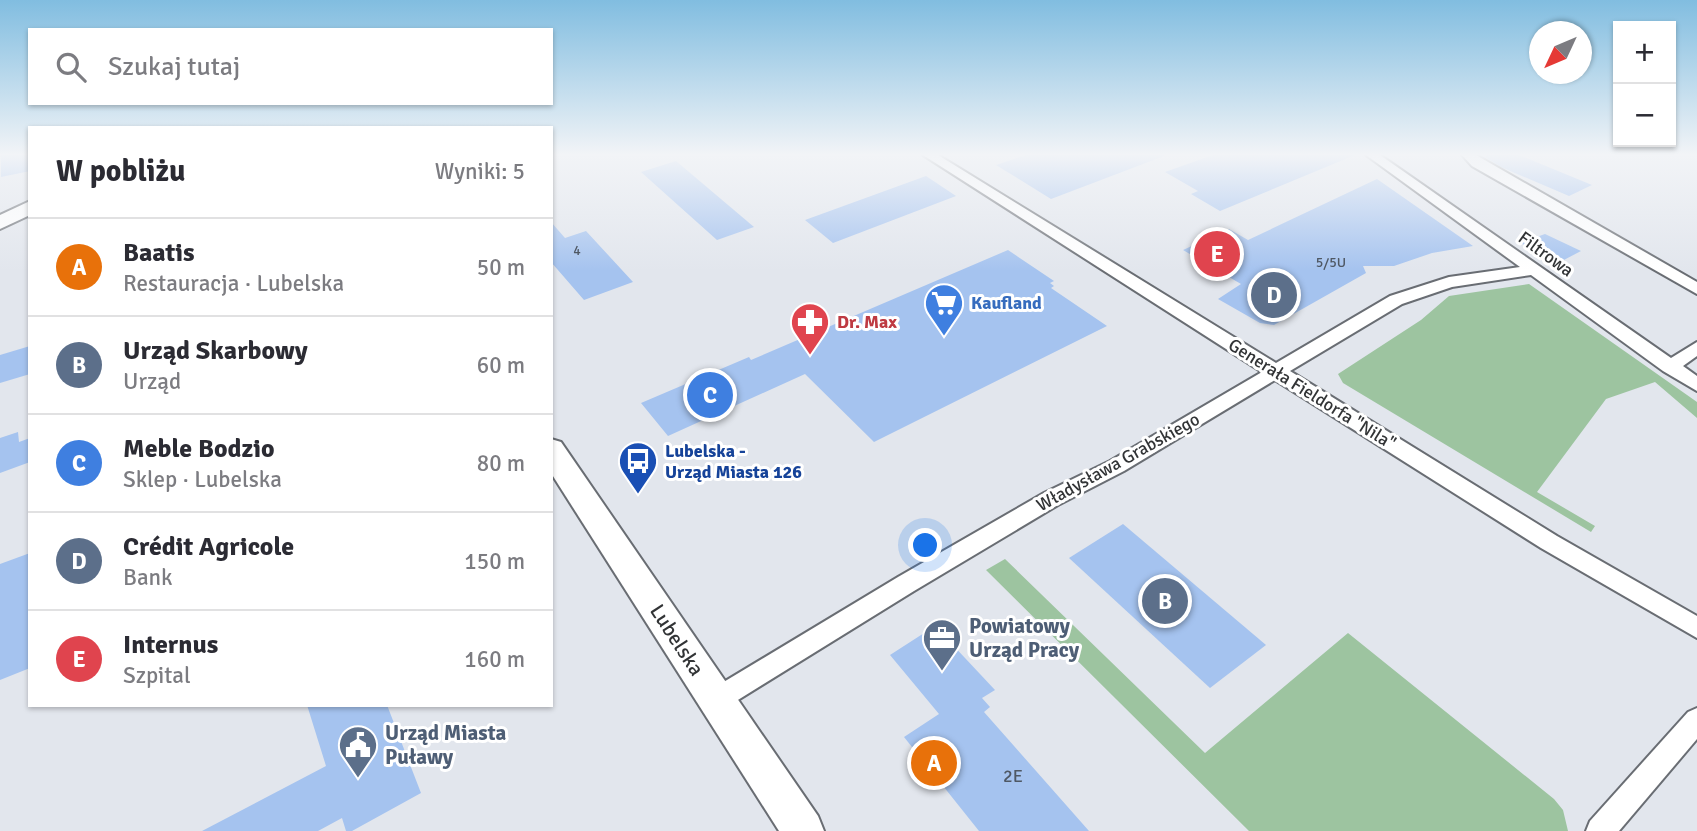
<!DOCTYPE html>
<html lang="pl">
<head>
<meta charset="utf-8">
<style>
	body { margin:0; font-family:Signika,sans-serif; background:#f7f7f7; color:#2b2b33 }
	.controls { position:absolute; right:21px; top:21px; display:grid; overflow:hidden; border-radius:0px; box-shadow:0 2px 5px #0004 }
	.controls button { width:63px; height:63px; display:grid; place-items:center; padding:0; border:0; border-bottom:2px solid #e1e1e2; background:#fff; color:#2b2b33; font:35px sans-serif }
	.compass { position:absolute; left:1529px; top:21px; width:63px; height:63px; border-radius:50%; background:#fff; box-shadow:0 2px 5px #0004; rotate:226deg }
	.you { position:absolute; left:926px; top:546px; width:24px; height:24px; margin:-18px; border:5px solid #fff; border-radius:50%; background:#1a73e8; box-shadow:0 0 0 10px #1a73e833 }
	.badge { display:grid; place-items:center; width:46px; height:46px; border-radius:50%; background:#b45309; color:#fff; font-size:23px; font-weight:700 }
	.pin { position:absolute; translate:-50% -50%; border:4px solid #fff; box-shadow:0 2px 7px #0006 }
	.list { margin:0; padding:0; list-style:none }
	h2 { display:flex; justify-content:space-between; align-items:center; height:91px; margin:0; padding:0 28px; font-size:30px }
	h2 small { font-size:23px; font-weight:400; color:#7c7c81 }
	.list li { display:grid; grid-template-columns:46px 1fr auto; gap:21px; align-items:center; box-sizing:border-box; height:98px; padding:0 28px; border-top:2px solid #e1e1e2 }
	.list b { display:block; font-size:26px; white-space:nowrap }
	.list p { margin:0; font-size:23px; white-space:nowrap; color:#7c7c81 }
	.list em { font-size:23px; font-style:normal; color:#7c7c81 }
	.icon { flex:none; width:38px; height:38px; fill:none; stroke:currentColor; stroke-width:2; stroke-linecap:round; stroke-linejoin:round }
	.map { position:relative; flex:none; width:1697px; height:831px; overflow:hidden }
	.search { position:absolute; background:#fff; box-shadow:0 2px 5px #0004; left:28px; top:28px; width:525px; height:77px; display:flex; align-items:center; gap:18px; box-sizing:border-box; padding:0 24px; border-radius:0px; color:#7c7c81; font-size:26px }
	.panel { position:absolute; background:#fff; box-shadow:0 2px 5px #0004; left:28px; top:126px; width:525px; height:581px; border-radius:0px }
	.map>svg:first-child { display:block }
	.green { fill:#9dc4a0 }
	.building { fill:#a5c3ef }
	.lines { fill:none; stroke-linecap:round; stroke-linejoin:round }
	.minor-casing { stroke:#696d73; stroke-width:4 }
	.tertiary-casing { stroke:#696d73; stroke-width:4 }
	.secondary-casing { stroke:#696d73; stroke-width:4 }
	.minor { fill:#fff; fill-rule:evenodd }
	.tertiary { fill:#fff; fill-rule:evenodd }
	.secondary { fill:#fff; fill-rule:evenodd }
	.labels { text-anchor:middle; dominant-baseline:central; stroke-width:6; stroke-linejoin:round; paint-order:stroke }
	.number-label { font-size:14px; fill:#4f5864 }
	.street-label { font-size:18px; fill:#323436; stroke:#fff }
	.shop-label { font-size:18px; font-weight:bold; fill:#366cbe; stroke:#fff; text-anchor:start }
	.health-label { font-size:18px; font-weight:bold; fill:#be3a42; stroke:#fff; text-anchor:start }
	.transit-label { font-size:18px; font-weight:bold; fill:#164399; stroke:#fff; text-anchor:start }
	.near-number-label { font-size:18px; fill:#4f5864 }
	.near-service-label { font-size:21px; font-weight:bold; fill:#4e5e75; stroke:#fff; text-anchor:start }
	.near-street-label { font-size:21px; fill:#323436; stroke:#fff }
</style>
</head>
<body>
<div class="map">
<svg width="1697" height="831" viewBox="0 0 1697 831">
	<rect width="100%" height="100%" fill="#e2e6ed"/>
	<g class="green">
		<path d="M 1529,284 L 1697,402 L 1697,418 L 1655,382 L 1606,399 L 1537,492 L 1595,526 L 1591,532 L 1343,383 L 1338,374 L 1421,320 L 1449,296 Z"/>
		<path d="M 1005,559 L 1205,753 L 1348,633 L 1554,799 L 1563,810 L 1568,831 L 1249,831 L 986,570 Z"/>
	</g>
	<g class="building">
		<path d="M 1,155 L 30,155 L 30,171 L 1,177 Z"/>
		<path d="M 1026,155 L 1164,155 L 1164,156 L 1051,199 L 996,165 Z"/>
		<path d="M 1213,155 L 1355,155 L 1220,211 L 1191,194 L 1198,191 L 1165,172 Z"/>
		<path d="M 1487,155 L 1519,155 L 1592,185 L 1569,196 L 1501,167 L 1485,157 Z"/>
		<path d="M 676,161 L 754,227 L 717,240 L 641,172 Z"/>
		<path d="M 926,176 L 956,196 L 833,243 L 805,220 Z"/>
		<path d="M 1377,179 L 1473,246 L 1432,253 L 1394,266 L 1363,266 L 1366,273 L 1274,325 L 1260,323 L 1218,299 L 1241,284 L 1183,250 L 1229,229 L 1248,240 Z"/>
		<path d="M 551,222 L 565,238 L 586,231 L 633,282 L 584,300 L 551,262 Z"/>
		<path d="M 1545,234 L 1581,251 L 1560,262 L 1520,243 Z"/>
		<path d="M 1008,250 L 1054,281 L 1050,283 L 1054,286 L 1051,288 L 1107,326 L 874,442 L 805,374 L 668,436 L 641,403 L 749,357 L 751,360 Z"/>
		<path d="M 30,346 L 30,374 L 0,383 L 0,355 Z"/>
		<path d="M 18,432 L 19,442 L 30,438 L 30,462 L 0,473 L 0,438 Z"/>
		<path d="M 1123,524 L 1266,645 L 1210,688 L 1069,558 Z"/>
		<path d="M 30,553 L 30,668 L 0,680 L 0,564 Z"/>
		<path d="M 935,626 L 995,690 L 982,698 L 990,707 L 984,712 L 1089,831 L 979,831 L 904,737 L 939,714 L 890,655 Z"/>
		<path d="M 307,705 L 387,705 L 421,793 L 352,831 L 346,831 L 342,818 L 318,831 L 202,831 L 326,766 Z"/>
	</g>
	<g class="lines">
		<g class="minor-casing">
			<g id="minor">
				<path d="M 923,155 L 938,155 L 1276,363 L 1390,296 L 1449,277 L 1520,267 L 1366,155 L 1380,155 L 1671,358 L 1697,342 L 1697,356 L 1683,366 L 1697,376 L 1697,391 L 1663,371 L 1531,275 L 1452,287 L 1402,304 L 1290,371 L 1557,536 L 1697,616 L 1697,638 L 1541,548 L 1275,380 L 1124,471 L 1058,505 L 914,591 L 725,708 L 716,712 L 707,708 L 703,700 L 707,692 L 898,577 L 1044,493 L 1110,461 L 1262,372 Z"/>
				<path d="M 1462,155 L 1476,155 L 1697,282 L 1697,294 L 1472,166 Z"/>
				<path d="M 1697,708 L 1697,739 L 1619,831 L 1586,831 L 1590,821 L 1688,712 Z"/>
			</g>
		</g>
		<g class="tertiary-casing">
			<path id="tertiary" d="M 30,201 L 30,215 L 0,229 L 0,215 Z"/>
		</g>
		<g class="secondary-casing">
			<path id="secondary" d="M 551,439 L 561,442 L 818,816 L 824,831 L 779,831 L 551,473 Z"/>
		</g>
		<use href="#minor" class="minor"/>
		<use href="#tertiary" class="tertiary"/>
		<use href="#secondary" class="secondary"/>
	</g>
	<linearGradient id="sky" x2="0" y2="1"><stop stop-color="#81bde0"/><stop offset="0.57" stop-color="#f2f4f7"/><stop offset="1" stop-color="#f2f4f7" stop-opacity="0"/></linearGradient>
	<rect width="1697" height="271" fill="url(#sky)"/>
	<defs>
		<g id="supermarket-pin" transform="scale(2.0125)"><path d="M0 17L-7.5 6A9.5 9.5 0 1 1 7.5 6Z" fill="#3f7fe0" stroke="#fff"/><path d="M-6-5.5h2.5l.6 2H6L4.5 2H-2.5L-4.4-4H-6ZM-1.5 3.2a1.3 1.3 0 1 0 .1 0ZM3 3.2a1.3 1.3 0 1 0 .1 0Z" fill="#fff"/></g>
		<g id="pharmacy-pin" transform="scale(2.0125)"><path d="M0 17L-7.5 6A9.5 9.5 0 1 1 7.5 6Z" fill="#e0444e" stroke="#fff"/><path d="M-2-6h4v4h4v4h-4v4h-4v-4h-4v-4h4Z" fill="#fff"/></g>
		<g id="bus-pin" transform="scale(2.0125)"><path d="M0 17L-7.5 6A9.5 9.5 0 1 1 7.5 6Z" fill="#1a4fb4" stroke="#fff"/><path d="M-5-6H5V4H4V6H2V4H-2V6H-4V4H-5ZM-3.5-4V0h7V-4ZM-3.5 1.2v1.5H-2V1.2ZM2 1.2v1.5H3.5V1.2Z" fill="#fff"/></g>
		<g id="office-pin" transform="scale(2.0125)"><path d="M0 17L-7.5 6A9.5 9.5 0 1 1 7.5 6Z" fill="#5c6f8a" stroke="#fff"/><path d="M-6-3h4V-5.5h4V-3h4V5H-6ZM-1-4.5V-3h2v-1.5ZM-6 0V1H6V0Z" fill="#fff"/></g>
		<g id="civic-pin" transform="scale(2.0125)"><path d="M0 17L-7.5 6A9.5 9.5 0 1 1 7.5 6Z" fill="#5c6f8a" stroke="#fff"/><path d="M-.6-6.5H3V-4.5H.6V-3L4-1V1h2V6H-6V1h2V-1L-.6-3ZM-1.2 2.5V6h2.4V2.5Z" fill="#fff"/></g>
	</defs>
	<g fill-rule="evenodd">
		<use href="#supermarket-pin" x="944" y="303"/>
		<use href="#pharmacy-pin" x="810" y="322"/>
		<use href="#bus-pin" x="638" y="461"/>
		<use href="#office-pin" x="942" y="638"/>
		<use href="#civic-pin" x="358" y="745"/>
	</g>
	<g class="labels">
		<g class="number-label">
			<text x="577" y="250">4</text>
			<text x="1331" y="262">5/5U</text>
		</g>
		<g class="street-label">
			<text transform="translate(1546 254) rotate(36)">Filtrowa</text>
			<text transform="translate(1312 394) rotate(32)">Generała Fieldorfa "Nila"</text>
			<text transform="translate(1118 462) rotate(-29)">Władysława Grabskiego</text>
		</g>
		<g class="shop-label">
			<text x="971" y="303">Kaufland</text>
		</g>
		<g class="health-label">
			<text x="837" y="322">Dr. Max</text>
		</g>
		<g class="transit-label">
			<text x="665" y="451">Lubelska -<tspan x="665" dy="21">Urząd Miasta 126</tspan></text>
		</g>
		<g class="near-number-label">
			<text x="1013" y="776">2E</text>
		</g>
		<g class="near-service-label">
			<text x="969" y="626">Powiatowy<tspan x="969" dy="24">Urząd Pracy</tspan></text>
			<text x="385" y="733">Urząd Miasta<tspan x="385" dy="24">Puławy</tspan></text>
		</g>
		<g class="near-street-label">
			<text transform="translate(677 640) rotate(57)">Lubelska</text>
		</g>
	</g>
</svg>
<div class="controls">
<button>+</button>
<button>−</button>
</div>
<svg class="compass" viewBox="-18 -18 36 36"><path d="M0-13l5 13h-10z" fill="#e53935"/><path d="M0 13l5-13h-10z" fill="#7c7c81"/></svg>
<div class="you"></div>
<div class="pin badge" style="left:934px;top:763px;background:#e8710a">A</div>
<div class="pin badge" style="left:1165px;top:601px;background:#5c6f8a">B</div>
<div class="pin badge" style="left:710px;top:395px;background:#3f7fe0">C</div>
<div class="pin badge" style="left:1274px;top:295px;background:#5c6f8a">D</div>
<div class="pin badge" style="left:1217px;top:254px;background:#e0444e">E</div>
<div class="search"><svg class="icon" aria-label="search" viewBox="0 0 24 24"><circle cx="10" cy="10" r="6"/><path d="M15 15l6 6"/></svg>Szukaj tutaj</div>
<section class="panel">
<h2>W pobliżu<small>Wyniki: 5</small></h2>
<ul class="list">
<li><span class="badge" style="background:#e8710a">A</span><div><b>Baatis</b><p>Restauracja · Lubelska</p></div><em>50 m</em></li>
<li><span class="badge" style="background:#5c6f8a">B</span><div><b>Urząd Skarbowy</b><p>Urząd</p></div><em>60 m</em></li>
<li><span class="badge" style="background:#3f7fe0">C</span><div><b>Meble Bodzio</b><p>Sklep · Lubelska</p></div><em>80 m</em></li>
<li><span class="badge" style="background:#5c6f8a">D</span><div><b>Crédit Agricole</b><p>Bank</p></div><em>150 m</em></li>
<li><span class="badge" style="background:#e0444e">E</span><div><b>Internus</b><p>Szpital</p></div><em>160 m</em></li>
</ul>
</section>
</div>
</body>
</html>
